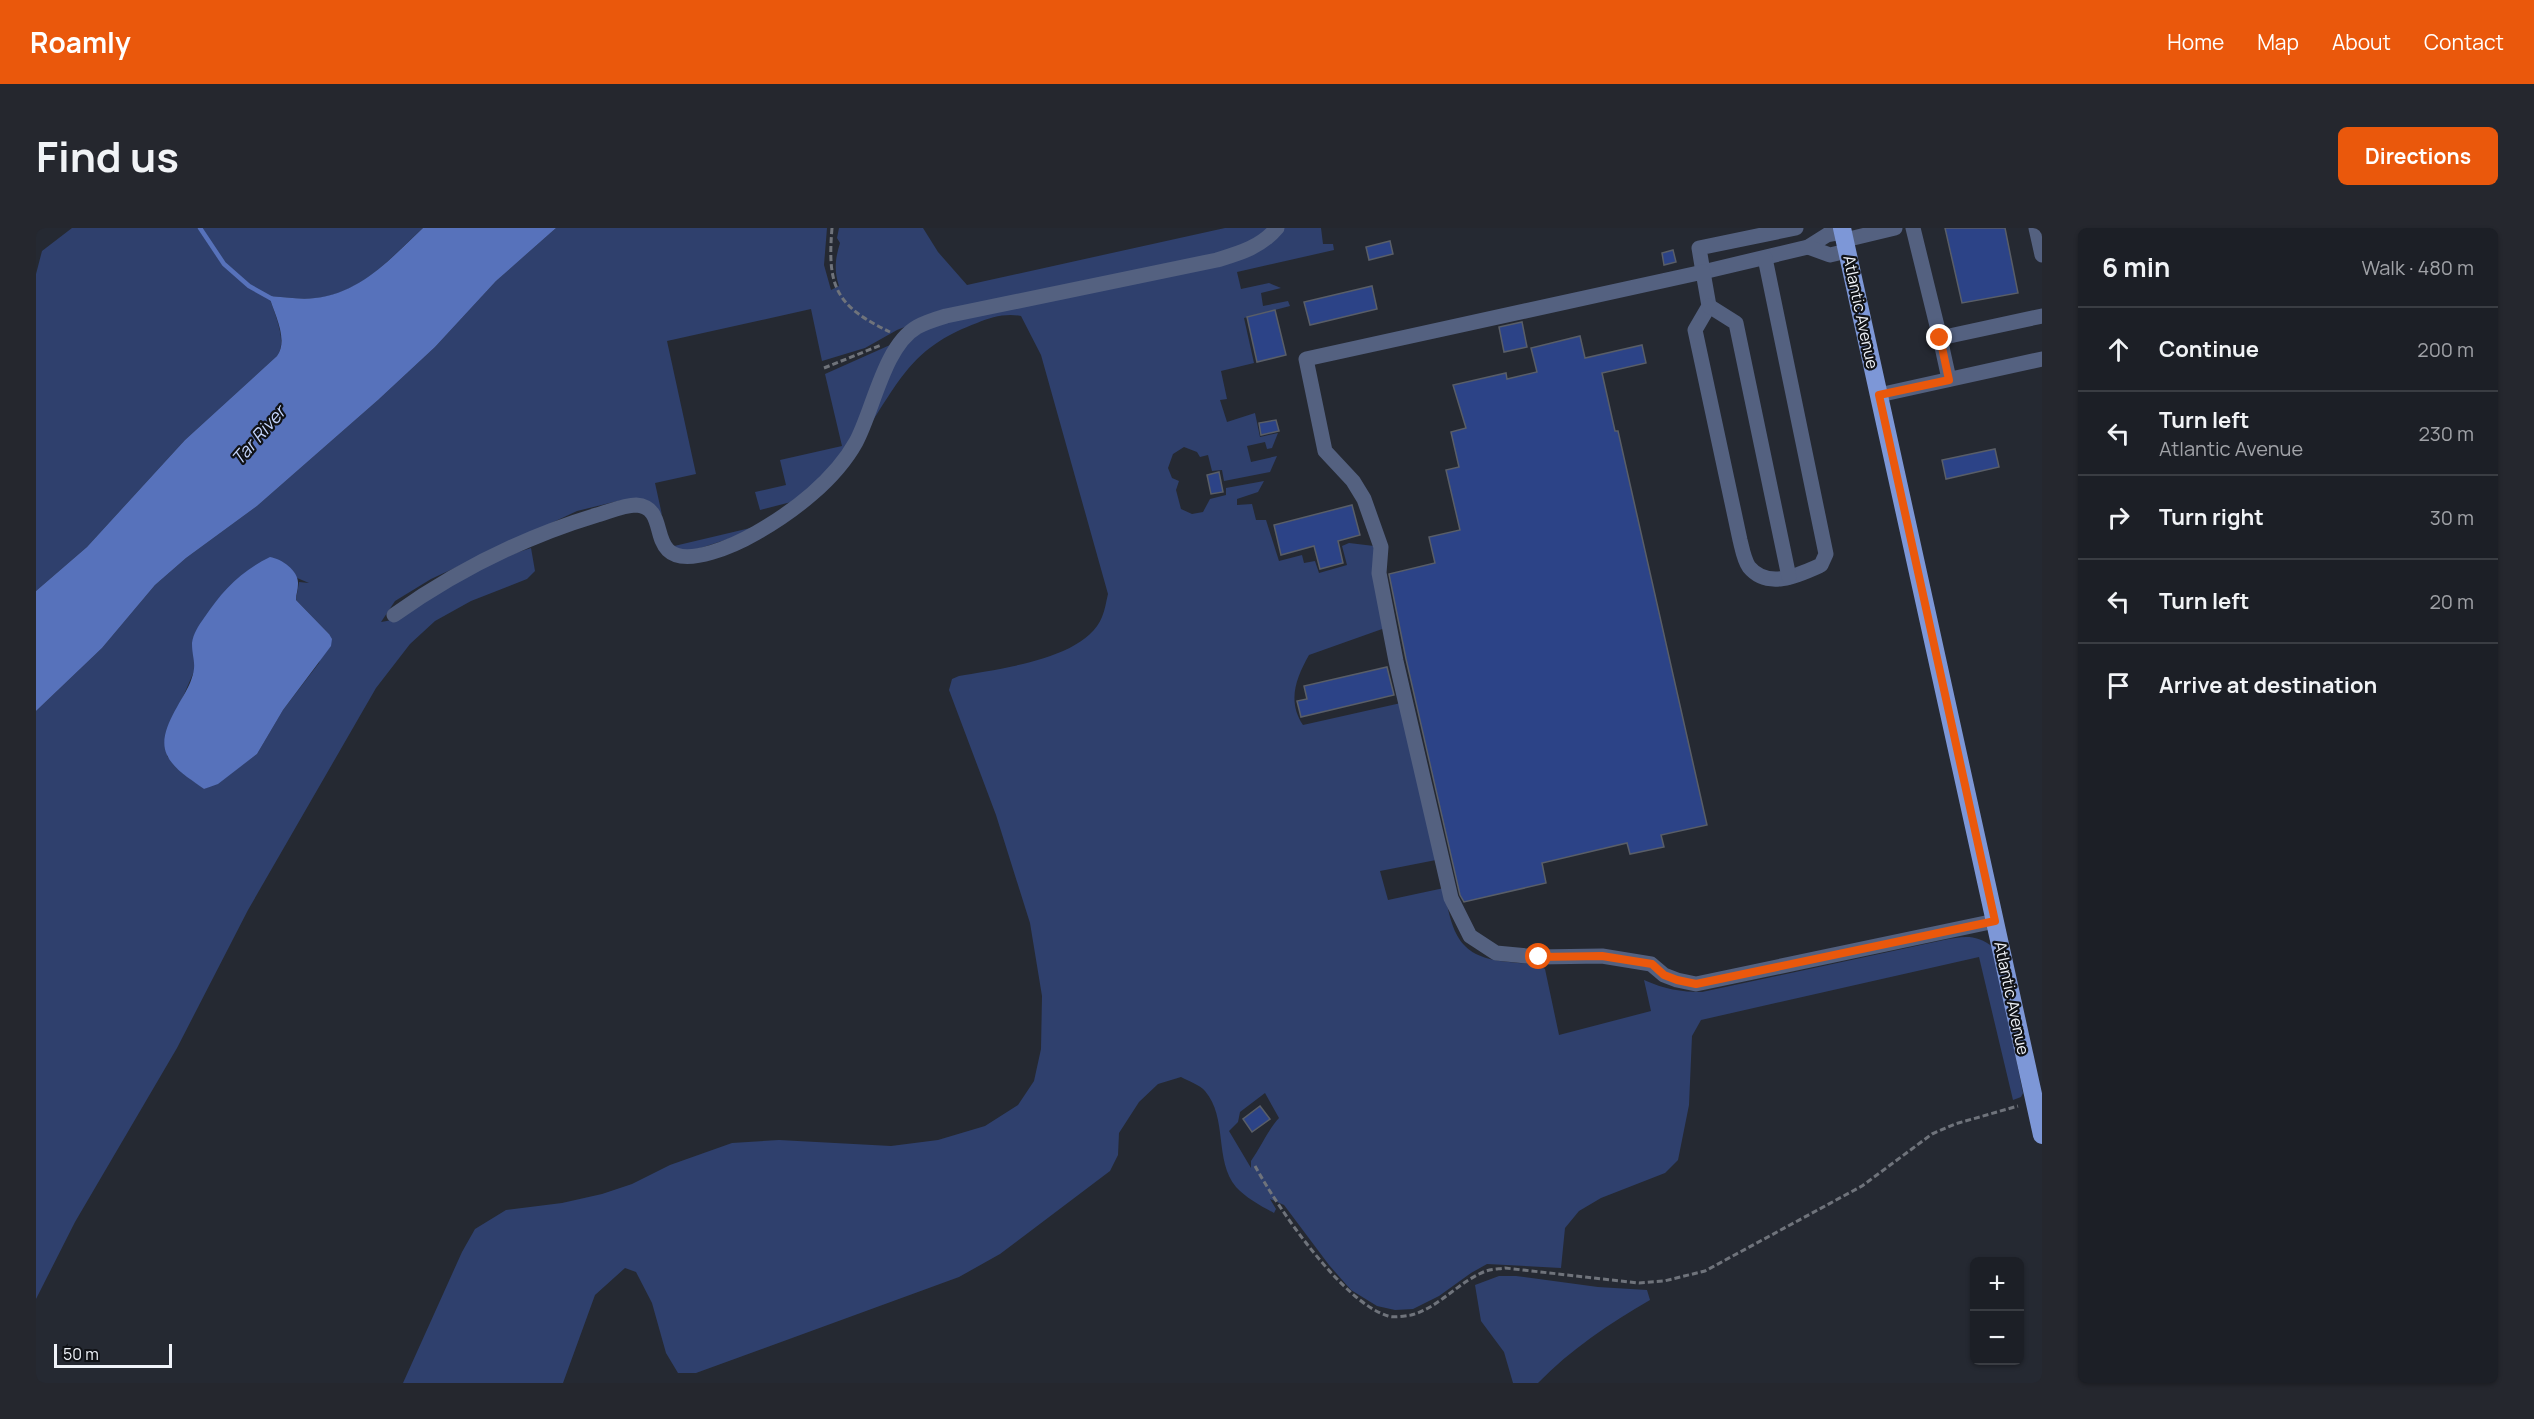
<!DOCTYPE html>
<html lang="en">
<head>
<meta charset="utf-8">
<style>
	body { margin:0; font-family:Manrope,sans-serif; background:#25272e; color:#f1f3f6 }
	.controls { position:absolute; right:18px; bottom:18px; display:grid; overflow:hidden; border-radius:9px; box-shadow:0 2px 4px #0004 }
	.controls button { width:54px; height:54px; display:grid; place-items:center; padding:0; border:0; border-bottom:2px solid #3a3d43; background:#1c1f26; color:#f1f3f6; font:30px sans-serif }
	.scale { position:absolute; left:18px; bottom:15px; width:118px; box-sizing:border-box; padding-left:6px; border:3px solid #f0f3f9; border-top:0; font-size:16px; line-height:21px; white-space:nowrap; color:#f0f3f9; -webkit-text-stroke:4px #101216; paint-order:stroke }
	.stop { position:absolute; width:18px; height:18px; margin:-14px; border:4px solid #ea580c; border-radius:50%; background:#fff }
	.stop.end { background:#ea580c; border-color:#fff; box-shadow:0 2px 6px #0008 }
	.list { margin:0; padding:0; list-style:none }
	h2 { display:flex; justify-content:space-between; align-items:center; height:78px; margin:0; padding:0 24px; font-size:26px }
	h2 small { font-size:20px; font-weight:400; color:#a0a2a7 }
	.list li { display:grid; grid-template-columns:39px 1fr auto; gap:18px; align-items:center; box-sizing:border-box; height:84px; padding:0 24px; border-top:2px solid #3a3d43 }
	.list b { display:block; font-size:22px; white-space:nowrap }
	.list p { margin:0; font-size:20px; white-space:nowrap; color:#a0a2a7 }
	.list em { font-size:20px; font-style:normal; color:#a0a2a7 }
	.icon { flex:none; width:33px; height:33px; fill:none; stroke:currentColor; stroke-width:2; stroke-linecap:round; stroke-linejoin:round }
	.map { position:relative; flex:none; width:2006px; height:1155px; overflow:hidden; border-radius:9px }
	header { display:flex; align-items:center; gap:36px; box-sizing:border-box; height:84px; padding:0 30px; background:#ea580c; color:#fff }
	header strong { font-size:28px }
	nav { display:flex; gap:33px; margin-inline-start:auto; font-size:21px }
	.intro { display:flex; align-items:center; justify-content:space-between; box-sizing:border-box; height:144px; padding:0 36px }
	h1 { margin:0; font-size:42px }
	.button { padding:15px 27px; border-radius:9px; background:#ea580c; color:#fff; font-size:21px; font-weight:700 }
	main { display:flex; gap:36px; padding:0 36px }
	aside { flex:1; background:#1c1f26; border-radius:9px; box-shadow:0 2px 4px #0004 }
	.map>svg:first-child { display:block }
	.green { fill:#2f406d; fill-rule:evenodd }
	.water { fill:#5772bb }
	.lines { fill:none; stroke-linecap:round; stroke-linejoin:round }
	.stream { stroke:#5772bb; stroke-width:4.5 }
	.building { fill:#2c4387; stroke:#595e68; stroke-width:1.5 }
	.path { stroke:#6f737b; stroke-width:3; stroke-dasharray:6 3; stroke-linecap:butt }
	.minor { stroke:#546180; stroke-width:15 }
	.major { stroke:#7d97d7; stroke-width:18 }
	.route { stroke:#ea580c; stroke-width:8 }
	.labels { text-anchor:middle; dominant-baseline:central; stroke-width:4.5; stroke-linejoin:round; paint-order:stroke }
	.street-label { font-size:16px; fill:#f0f3f9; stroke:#101216 }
	.water-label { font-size:18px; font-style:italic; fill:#c4d5fd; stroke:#101216 }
</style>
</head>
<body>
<header>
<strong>Roamly</strong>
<nav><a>Home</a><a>Map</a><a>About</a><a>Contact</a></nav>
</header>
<div class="intro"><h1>Find us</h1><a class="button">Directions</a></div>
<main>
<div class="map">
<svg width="2006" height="1155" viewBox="0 0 2006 1155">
	<rect width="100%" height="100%" fill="#252932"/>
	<g class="green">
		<path d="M 36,0 L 387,0 C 354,30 326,65 280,70 C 265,72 248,69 233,68 C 238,85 252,113 241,128 L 149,212 L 51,319 L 0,363 L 0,46 L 6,23 Z"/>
		<path d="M 520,0 L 791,0 L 788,37 L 795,62 L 803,58 C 798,43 799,31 804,15 L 801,10 L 803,0 L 887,0 L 902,24 L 931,57 L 1189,0 L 1235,0 L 1208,17 L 1188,24 L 894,89 L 861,102 L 829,120 L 786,133 L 775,81 L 631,113 L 660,246 L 619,255 L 626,287 L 622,281 L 586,272 L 541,283 L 395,351 L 359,373 L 345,394 C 370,391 389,371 409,358 C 434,342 466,329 495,320 L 499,343 L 491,351 L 435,373 L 399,393 L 374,416 L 340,460 L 212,682 L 141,820 L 39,994 L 0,1071 L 0,483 L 66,420 L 119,357 L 150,330 L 221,278 L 342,172 L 399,119 L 460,53 ZM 254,347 L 273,355 L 263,354 L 260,372 L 293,406 L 283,435 L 247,482 L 221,526 L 189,550 L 168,561 L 147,545 L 131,528 L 131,506 L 159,441 L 183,409 Z"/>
		<path d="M 1247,0 L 1285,0 L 1287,16 L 1297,16 L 1298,22 L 1201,44 L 1205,61 L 1233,55 L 1245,60 L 1225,65 L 1227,78 L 1252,73 L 1254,78 L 1208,90 L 1218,135 L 1185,143 L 1191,171 L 1184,172 L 1191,194 L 1219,185 L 1224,209 L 1242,205 L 1236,220 L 1231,221 L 1229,214 L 1211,218 L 1215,234 L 1241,228 L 1234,244 L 1188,253 L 1186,242 L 1176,243 L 1172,227 L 1164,229 L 1161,224 L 1148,219 L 1137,226 L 1132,240 L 1136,250 L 1143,253 L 1140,262 L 1145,281 L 1156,286 L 1167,284 L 1174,271 L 1190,267 L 1190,260 L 1228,253 L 1222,264 L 1201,271 L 1201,277 L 1216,276 L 1220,292 L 1230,292 L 1243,333 L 1266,327 L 1268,335 L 1279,333 L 1283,345 L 1311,337 L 1306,318 L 1313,315 L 1338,318 L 1349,400 L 1273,427 C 1260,450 1251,473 1267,497 L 1365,475 L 1400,632 L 1344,643 L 1352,672 L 1408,660 C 1416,705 1422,730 1473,734 C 1486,736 1497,734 1509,741 L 1523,807 L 1615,783 L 1608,752 C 1628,761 1645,764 1666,764 L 1908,712 C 1928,708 1940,706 1957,719 L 1987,865 L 1985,869 L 1977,872 L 1943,729 L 1665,792 L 1656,808 L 1653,877 L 1642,932 L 1629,945 L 1565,970 L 1543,983 L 1529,1000 L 1525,1040 L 1451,1036 L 1435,1045 L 1403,1068 L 1377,1081 L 1359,1082 L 1341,1078 L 1315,1062 L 1293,1037 L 1248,977 L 1234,971 L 1240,981 L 1238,985 C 1225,978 1210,970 1200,959 C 1178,932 1192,890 1169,863 C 1164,857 1152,853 1145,849 L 1122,856 L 1103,874 L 1083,905 L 1082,927 L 1074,943 L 964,1026 L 923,1049 L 660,1145 L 642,1145 L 630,1125 L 616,1075 L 600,1044 L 589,1040 L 559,1067 L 527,1155 L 367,1155 L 426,1024 L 439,1001 L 470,982 L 526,975 L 566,966 L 596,956 L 634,937 L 696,915 L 743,912 L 855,918 L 902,912 L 949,898 L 982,877 L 998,853 L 1005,821 L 1006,768 L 994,695 L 960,587 L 913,462 L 916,451 L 923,448 C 962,441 1050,431 1066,389 C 1069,382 1070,374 1072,366 L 1005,127 L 985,88 C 970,85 955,89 941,95 C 882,117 868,144 836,194 L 860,127 L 881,107 L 899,97 L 1133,46 ZM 1229,865 L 1243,890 C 1231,903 1225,919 1215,933 L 1215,940 L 1193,903 L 1202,894 L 1204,884 Z"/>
		<path d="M 854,117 L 816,212 L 798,237 L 759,273 L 724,282 L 719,264 L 750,257 L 744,232 L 806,218 L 789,146 Z"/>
		<path d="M 727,297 L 720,302 L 655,323 L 634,319 Z"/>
		<path d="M 1463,1048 L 1480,1048 L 1562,1059 L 1611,1062 L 1614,1072 C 1573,1096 1535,1121 1502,1155 L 1477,1155 L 1468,1124 L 1445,1093 L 1439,1057 Z"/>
	</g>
	<g class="water">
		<path d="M 387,0 L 520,0 L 460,53 L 399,119 L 342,172 L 221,278 L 150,330 L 119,357 L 66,420 L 0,483 L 0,363 L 51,319 L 149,212 L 241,128 C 253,112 238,85 233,68 C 248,69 265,72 279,70 C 325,65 355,30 387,0 Z"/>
		<path d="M 234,329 C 246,331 263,343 262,356 C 262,362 260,366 260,372 L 293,406 L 296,411 L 295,418 L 247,482 L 221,526 L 182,556 L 168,561 C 156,552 138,542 131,527 C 120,505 146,474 154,455 C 162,436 156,432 156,415 C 157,406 163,397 168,390 C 186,363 205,343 234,329 Z"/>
	</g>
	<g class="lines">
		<path class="stream" d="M 164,0 L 188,36 L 213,58 L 238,72"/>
	</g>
	<g class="building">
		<path d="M 1909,0 L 1969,0 L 1982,65 L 1926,75 Z"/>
		<path d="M 1354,13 L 1357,26 L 1333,32 L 1330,19 Z"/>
		<path d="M 1637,22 L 1640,34 L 1628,37 L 1626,25 Z"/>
		<path d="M 1336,58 L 1341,81 L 1274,97 L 1268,74 Z"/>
		<path d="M 1239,82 L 1250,127 L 1221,134 L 1211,89 Z"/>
		<path d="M 1486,94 L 1491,119 L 1468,124 L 1463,99 Z"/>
		<path d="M 1544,108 L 1549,130 L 1606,117 L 1610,135 L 1566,145 L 1579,203 L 1582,203 L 1671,597 L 1625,607 L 1628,619 L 1594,626 L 1591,615 L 1506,635 L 1510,655 L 1428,674 L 1424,667 L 1370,431 L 1353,346 L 1399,335 L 1393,309 L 1424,302 L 1410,242 L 1423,239 L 1415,204 L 1430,200 L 1417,157 L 1470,145 L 1471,151 L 1501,144 L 1495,120 Z"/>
		<path d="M 1240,192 L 1243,203 L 1225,207 L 1223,195 Z"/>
		<path d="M 1959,221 L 1963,239 L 1910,251 L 1906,232 Z"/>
		<path d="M 1183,244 L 1187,264 L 1175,266 L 1171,247 Z"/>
		<path d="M 1316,277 L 1324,307 L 1302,313 L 1307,335 L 1284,341 L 1278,318 L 1245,327 L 1238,297 Z"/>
		<path d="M 1351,439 L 1358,467 L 1265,489 L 1261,473 L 1271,471 L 1268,458 Z"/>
		<path d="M 1224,878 L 1234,891 L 1216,904 L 1207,891 Z"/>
	</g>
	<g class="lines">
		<g class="path">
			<path d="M 796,0 C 791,59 800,78 854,104"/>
			<path d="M 788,140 L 845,117"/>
			<path d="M 1219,938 C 1242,980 1306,1074 1352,1088 C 1358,1090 1368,1088 1375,1087 C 1403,1080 1423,1053 1450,1043 C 1456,1041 1463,1041 1469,1040 L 1603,1055 L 1628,1053 L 1669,1043 L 1826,958 L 1896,906 L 1919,896 L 1982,878"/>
		</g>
		<g class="minor">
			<path d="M 1760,0 L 1663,20 L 1667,44 L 1772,19 L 1791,7 L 1807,4"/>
			<path d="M 1877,0 L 1904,110 L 2006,88"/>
			<path d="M 2000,0 L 2006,27"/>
			<path d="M 1809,12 L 1859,0"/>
			<path d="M 1772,19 L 1794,27 L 1811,23"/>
			<path d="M 1729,30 L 1790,326 L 1785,337 C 1763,347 1732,362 1713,339 C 1708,332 1706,320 1704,312 L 1659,102 L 1673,78 L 1667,44 L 1270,131 L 1289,223 L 1317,253 L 1328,271 L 1345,319 L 1343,345 L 1360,433 L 1415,670 L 1434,708 L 1460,725 L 1502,729 L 1566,728 L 1615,736 L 1628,747 L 1641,752 L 1660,756 L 1959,693"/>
			<path d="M 1673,78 L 1700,95 L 1753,349"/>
			<path d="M 1904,110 L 1913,151"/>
			<path d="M 1843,167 L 2006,131"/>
			<path d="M 358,387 C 420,343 488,309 561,287 C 572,284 588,277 600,277 C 627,279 618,308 632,322 C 650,340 701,316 720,305 C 757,284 799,252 820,214 C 837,183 848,118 881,99 C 890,94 900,91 910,88 L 1181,32 C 1204,25 1225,19 1241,0"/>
		</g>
		<path class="major" d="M 1806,0 L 2006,907"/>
	</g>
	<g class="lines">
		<path class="route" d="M 1503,729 L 1566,728 L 1616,736 L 1628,747 L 1641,752 L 1660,756 L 1959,693 L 1843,167 L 1913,152 L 1904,110"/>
	</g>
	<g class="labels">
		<g class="street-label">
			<text transform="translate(1825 84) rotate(78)">Atlantic Avenue</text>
			<text transform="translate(1976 770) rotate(78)">Atlantic Avenue</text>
		</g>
		<g class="water-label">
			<text transform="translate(222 207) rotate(-49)">Tar River</text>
		</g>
	</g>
</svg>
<div class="controls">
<button>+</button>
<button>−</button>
</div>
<div class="scale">50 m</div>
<div class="stop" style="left:1503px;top:729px"></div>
<div class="stop end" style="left:1904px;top:110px"></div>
</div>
<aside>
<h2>6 min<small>Walk · 480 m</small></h2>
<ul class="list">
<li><svg class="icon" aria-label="ahead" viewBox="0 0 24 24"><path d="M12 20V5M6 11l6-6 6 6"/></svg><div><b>Continue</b></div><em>200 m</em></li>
<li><svg class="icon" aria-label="left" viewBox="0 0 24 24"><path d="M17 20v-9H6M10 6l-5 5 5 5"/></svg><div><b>Turn left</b><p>Atlantic Avenue</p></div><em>230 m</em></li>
<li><svg class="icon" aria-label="right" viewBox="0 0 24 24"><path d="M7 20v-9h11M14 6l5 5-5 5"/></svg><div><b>Turn right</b></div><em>30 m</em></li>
<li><svg class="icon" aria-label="left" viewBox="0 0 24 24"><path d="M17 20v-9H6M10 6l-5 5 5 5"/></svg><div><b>Turn left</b></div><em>20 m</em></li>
<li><svg class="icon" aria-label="arrive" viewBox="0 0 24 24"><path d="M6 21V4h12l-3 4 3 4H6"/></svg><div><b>Arrive at destination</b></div></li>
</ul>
</aside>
</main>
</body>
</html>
